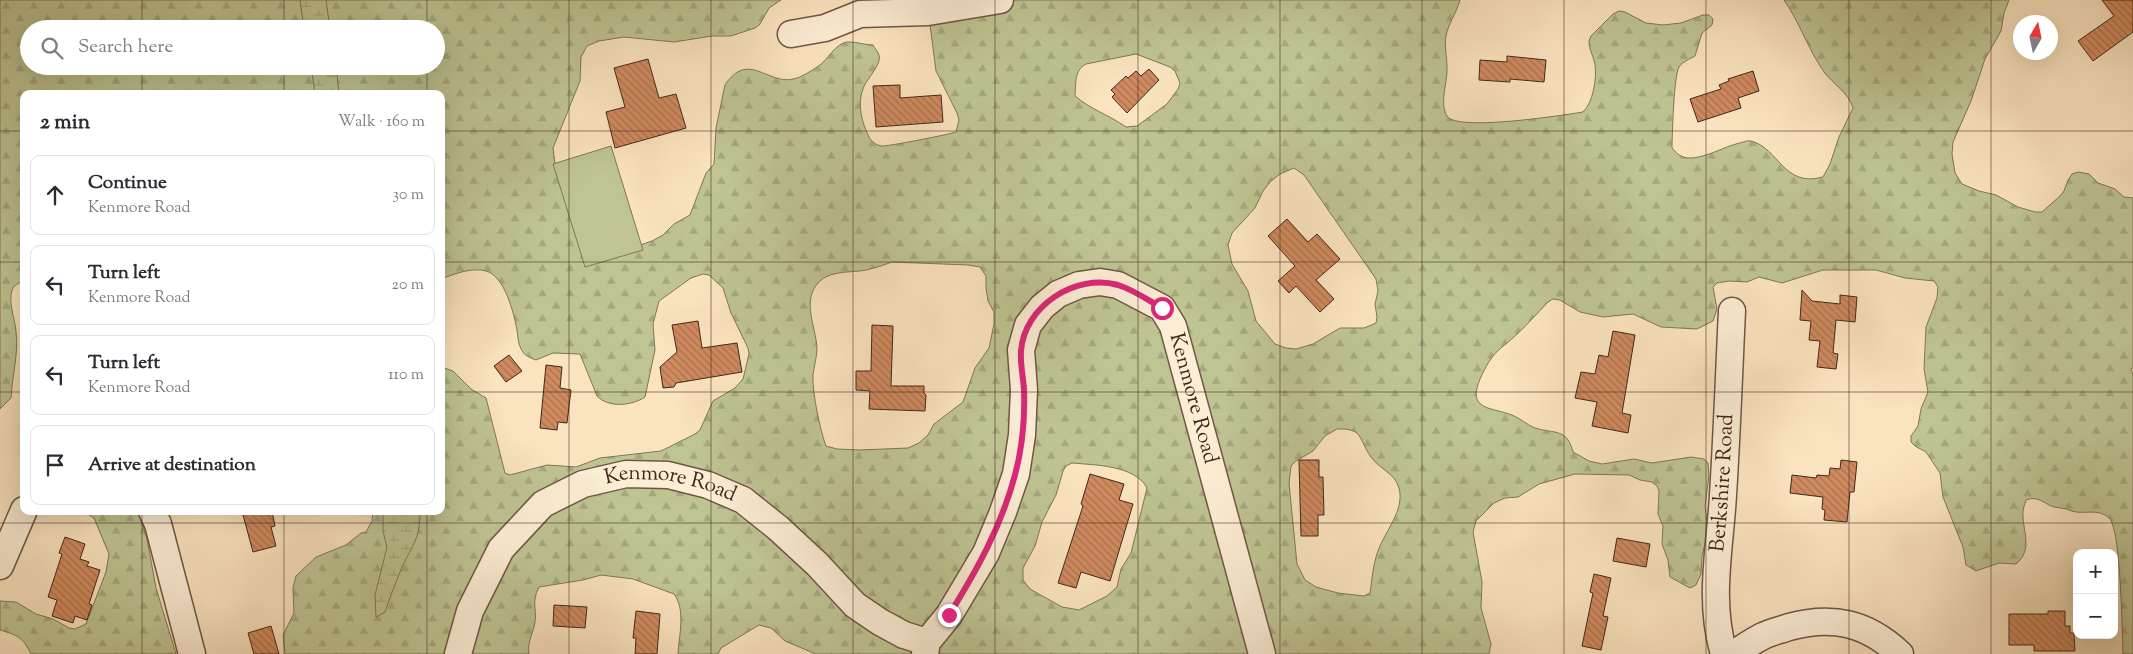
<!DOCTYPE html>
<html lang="en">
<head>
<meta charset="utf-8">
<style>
	body { margin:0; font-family:"Sorts Mill Goudy",serif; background:#f2f2f3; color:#2b2b33 }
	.controls { position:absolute; right:15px; bottom:15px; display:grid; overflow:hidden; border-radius:10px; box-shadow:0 5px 20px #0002 }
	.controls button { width:45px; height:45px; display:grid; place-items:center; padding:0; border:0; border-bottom:1px solid #e1e1e2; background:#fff; color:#2b2b33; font:25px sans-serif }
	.compass { position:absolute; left:2013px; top:15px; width:45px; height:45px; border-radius:50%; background:#fff; box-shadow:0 5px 20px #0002; rotate:9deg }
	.stop { position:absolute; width:15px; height:15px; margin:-11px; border:4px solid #db2777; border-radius:50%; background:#fff }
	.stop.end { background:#db2777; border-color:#fff; box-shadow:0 1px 5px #0008 }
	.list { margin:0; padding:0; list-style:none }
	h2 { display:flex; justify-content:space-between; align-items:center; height:65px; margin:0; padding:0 20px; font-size:21px }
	h2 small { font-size:16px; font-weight:400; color:#7c7c81 }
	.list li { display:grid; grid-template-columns:32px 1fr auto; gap:15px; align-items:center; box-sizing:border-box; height:80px; margin:0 10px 10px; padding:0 10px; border:1px solid #e1e1e2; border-radius:10px }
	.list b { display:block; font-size:19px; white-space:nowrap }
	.list p { margin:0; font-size:16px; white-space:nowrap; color:#7c7c81 }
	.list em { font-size:16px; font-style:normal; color:#7c7c81 }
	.icon { flex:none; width:28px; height:28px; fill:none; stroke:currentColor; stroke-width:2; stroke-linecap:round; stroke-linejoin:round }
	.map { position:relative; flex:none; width:2133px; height:654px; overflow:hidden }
	.search { position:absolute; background:#fff; box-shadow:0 5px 20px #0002; left:20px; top:20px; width:425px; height:55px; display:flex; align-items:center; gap:12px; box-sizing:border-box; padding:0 18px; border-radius:28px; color:#7c7c81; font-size:19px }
	.panel { position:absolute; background:#fff; box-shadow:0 5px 20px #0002; left:20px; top:90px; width:425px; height:425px; border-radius:10px }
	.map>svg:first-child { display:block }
	.forest { fill:url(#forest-firs); stroke:#807656; fill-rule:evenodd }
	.wetland { fill:url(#wetland-marsh); stroke:#807656 }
	.pitch { fill:#bec492; stroke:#807656 }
	.building { fill:url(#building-back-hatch); stroke:#42271b }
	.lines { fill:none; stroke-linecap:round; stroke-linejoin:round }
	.minor-casing { stroke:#705644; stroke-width:29 }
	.minor { stroke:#fcedd5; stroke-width:26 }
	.route { stroke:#db2777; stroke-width:6 }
	.grid { fill:none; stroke:#42271b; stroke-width:1; stroke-opacity:0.55 }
	.labels { text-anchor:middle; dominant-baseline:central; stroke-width:4; stroke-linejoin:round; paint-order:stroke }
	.street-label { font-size:21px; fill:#42271b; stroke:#fcedd5 }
</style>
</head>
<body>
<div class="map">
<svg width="2133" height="654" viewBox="0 0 2133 654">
	<defs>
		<pattern id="forest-firs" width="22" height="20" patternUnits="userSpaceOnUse" patternTransform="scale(1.25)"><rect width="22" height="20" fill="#bec492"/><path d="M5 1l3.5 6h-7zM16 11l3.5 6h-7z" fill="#a4a87d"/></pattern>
		<pattern id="wetland-marsh" width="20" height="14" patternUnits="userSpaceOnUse" patternTransform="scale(1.25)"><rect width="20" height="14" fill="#bec492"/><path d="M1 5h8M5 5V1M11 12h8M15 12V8" fill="none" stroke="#a4a87d"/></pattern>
		<pattern id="building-back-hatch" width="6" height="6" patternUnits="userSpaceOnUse" patternTransform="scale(1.25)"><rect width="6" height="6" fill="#cf8a5e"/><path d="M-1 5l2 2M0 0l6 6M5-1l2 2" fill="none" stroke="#aa714d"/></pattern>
	</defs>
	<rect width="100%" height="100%" fill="#fae3bf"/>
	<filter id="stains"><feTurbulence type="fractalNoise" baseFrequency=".004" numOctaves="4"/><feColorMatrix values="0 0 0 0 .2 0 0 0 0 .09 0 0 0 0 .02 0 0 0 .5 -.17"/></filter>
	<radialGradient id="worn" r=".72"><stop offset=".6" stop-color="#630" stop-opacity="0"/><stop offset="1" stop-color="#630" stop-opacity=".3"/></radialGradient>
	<g class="forest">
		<path d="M 0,0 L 781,0 L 769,8 L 760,24 L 755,28 L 731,36 L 712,36 L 674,42 L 624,37 L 599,41 L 587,46 L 581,57 L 580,81 L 553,148 L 556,171 L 599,259 L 652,241 L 663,235 L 674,224 L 690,215 L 706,173 L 714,164 L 716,128 L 725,85 C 748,50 768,85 793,79 C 801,78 814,69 820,65 C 829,58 837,41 850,42 C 857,42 865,45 873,45 C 874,48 878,51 879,55 C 882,65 866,79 863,89 C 857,104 862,123 869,137 C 871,141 876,145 881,146 C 886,147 951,134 956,132 L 959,120 L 957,113 L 936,71 L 928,9 L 909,0 L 1460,0 C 1457,12 1448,24 1446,36 C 1444,45 1447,57 1447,66 C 1448,81 1439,103 1447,116 C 1456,132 1564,115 1583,112 C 1593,103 1597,78 1595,65 C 1594,57 1589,50 1589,41 L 1591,36 L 1613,14 L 1619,11 L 1625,12 L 1646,23 L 1663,25 L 1681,23 L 1703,15 L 1709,15 L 1713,19 L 1712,25 L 1702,33 L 1695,56 C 1690,59 1682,62 1679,67 C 1674,74 1672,137 1672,148 C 1675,151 1678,155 1681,156 C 1696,164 1724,146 1740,143 C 1744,142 1748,140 1751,141 C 1779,148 1783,188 1823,177 L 1830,164 L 1839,137 L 1853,108 C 1849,93 1833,84 1824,72 C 1808,49 1800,23 1784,0 L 2009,0 L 2004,13 L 2001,31 L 1985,59 L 1971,101 L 1953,142 L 1952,154 L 1955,173 L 1962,184 L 1979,191 L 1996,195 L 2018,207 L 2035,212 L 2042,212 L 2060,196 L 2064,191 L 2068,180 L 2072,174 L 2078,172 L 2089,174 L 2098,183 L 2115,189 L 2124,197 L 2133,198 L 2133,368 L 2131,369 L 2133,375 L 2133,654 L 2123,654 C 2122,632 2121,528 2109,518 C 2097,507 2082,516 2069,510 C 2064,508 2060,508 2054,507 C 2044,504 2038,495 2026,500 C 2025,504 2023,508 2023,512 C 2022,531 2034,549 2016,564 L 1999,563 L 1976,571 L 1966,565 L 1963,547 L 1943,497 L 1940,473 L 1926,452 L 1915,446 L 1911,442 L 1911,436 L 1918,426 L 1921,409 L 1928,392 L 1924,369 L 1926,327 L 1937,298 L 1938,287 L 1934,281 L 1905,278 L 1876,270 L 1823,270 L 1782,283 L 1759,277 L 1747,282 L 1729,281 L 1717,283 L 1713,287 L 1717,309 L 1713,321 L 1697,329 L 1661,327 L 1633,314 L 1603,317 L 1580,312 L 1560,300 L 1553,299 L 1548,302 C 1533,318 1519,334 1502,347 C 1491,356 1486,366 1480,379 C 1467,410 1490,407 1512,415 C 1520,418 1527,425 1535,428 C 1555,434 1567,428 1573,452 L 1589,461 L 1602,464 L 1634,459 L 1652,463 L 1691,457 L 1704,459 L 1708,463 L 1709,476 L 1705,506 L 1708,532 L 1702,556 L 1701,574 L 1696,585 L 1690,588 L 1670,577 L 1668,560 L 1662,544 L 1663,526 L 1658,514 L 1659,491 L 1657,486 L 1652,482 L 1640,480 L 1629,475 L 1575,474 L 1539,484 L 1518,497 L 1505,498 L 1494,503 L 1476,521 L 1473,532 L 1482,582 L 1481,608 L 1491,644 L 1489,654 L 816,654 L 785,641 L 771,628 L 759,625 L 721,648 L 718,654 L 678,654 C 679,635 686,610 674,594 L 633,579 L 601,575 L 583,580 L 539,587 C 531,603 537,607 535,622 C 533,634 527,642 529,654 L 285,654 L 283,635 L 294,613 L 293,588 L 296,576 L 316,557 L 346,545 L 361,533 L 366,532 L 372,521 L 373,511 L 441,511 L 441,434 L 443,408 L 441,402 L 441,367 L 453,371 L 471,389 L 486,398 L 505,473 L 510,475 L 547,465 L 576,467 L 600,458 L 661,451 L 695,434 L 700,430 L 713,401 L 735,388 L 743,379 L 749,354 L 748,348 L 731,313 L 723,288 L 709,275 L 703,274 L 691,278 L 659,301 L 653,324 L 655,350 L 645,397 C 632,406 608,408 597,396 L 580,354 L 553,353 L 536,360 C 531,358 525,356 523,352 C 518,345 518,338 517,330 C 514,314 505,276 486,271 C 472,267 454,274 441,279 L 441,94 L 24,94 L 24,281 C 19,283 14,285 12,290 C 8,304 15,318 16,332 C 19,350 12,378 11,398 L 0,409 ZM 29,29 L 436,29 L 436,66 L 29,66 ZM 1136,54 L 1170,67 L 1175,71 L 1180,83 L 1178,89 L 1167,104 L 1137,126 L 1126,127 C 1109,115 1090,109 1075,96 C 1076,84 1074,70 1086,64 ZM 1294,168 L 1304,175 L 1376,279 L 1378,291 L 1375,304 L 1377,317 L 1376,323 L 1364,328 L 1340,328 L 1313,344 L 1296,349 L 1286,348 L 1275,344 L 1256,321 L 1248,291 L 1232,264 L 1228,245 L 1232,233 L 1255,208 L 1263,191 L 1270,182 L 1280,174 ZM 892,262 L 968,265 L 980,267 L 986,276 L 986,288 L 988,301 L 994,312 L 994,324 L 989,348 L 975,368 L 963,402 L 934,424 L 928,435 L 919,443 L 908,448 L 860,450 L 837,449 L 826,446 C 820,430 812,392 813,375 C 814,366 817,357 817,348 C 816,327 801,300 819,282 C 830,270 852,273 866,270 C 875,268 884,265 892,262 ZM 1337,429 C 1364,428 1358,439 1371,457 C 1378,468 1395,473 1399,488 C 1405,510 1385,531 1378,551 C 1373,564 1372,580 1370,593 L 1364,596 L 1338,593 L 1316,587 L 1305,580 L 1297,564 L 1289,483 L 1291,466 L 1296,461 L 1313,451 L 1325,436 ZM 1072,463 C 1094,465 1135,465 1147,488 L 1131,553 L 1121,569 L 1117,587 L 1107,596 L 1079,610 L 1062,607 L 1030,589 L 1023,580 L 1023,568 L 1035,546 L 1042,522 L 1056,495 L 1063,471 L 1066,466 Z"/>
		<path d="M 83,511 L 138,511 L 147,539 L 156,588 L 176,654 L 31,654 C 23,637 17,635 0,630 L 0,601 L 16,602 L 36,614 L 53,619 L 69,628 L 75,629 L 86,624 L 106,572 L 109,554 L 94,518 Z"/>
	</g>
	<g class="wetland">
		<path d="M 300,0 L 326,0 L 330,29 L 304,29 Z"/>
		<path d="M 311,66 L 336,66 L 339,94 L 315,94 Z"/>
		<path d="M 383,511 L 420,511 C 420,539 413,544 402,567 C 396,582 390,597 385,612 L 376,617 L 375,595 L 387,547 L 383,531 Z"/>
	</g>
	<path class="pitch" d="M 611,146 L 643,250 L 585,267 L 553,164 Z"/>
	<g class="building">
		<path d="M 2102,0 L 2133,0 L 2133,32 L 2093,61 L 2078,41 L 2114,16 Z"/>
		<path d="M 1507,56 L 1546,60 L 1544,82 L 1510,79 L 1510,82 L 1479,80 L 1480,60 L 1507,62 Z"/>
		<path d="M 648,59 L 659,98 L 676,94 L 686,128 L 615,148 L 606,112 L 625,107 L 614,68 Z"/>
		<path d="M 1149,69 L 1159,80 L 1127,113 L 1112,97 L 1115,94 L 1111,90 L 1126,76 L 1128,78 L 1136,71 L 1141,76 Z"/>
		<path d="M 1753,71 L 1759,91 L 1738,98 L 1741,108 L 1698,122 L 1690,99 L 1721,89 L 1719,85 L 1729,81 L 1728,79 Z"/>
		<path d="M 900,85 L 900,98 L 941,95 L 943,122 L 876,127 L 873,86 Z"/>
		<path d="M 1287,219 L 1308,242 L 1317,234 L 1340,259 L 1316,280 L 1334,299 L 1320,312 L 1296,286 L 1289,293 L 1278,281 L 1295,266 L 1268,236 Z"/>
		<path d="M 1802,290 L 1812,301 L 1840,304 L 1840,295 L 1857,297 L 1855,322 L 1836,320 L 1833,353 L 1838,354 L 1836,369 L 1817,367 L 1820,341 L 1809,340 L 1811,321 L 1800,320 Z"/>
		<path d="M 698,321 L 702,348 L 737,343 L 742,372 L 676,383 L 674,387 L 663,388 L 660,367 L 677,352 L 672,325 Z"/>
		<path d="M 872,325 L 893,326 L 891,386 L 924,386 L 924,393 L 926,395 L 925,411 L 869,409 L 870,391 L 856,390 L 856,371 L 871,371 Z"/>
		<path d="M 1613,331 L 1635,335 L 1622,413 L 1631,415 L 1628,433 L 1592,426 L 1597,402 L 1575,398 L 1581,372 L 1595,374 L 1599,355 L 1608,357 Z"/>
		<path d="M 509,355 L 522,371 L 506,382 L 494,366 Z"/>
		<path d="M 546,365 L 562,367 L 560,388 L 571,390 L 567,423 L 558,422 L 557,430 L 540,428 Z"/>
		<path d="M 1299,460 L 1319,460 L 1319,477 L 1323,477 L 1324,515 L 1318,515 L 1318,536 L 1301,536 Z"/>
		<path d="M 1841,460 L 1857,462 L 1854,492 L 1850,492 L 1847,522 L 1824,520 L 1825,510 L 1822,509 L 1823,497 L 1790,493 L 1792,475 L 1816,478 L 1817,475 L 1829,476 L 1830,468 L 1840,469 Z"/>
		<path d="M 1090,474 L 1124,484 L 1119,500 L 1133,504 L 1110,581 L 1081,572 L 1076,588 L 1058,583 L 1083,506 L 1081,504 Z"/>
		<path d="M 242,511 L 272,511 L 275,526 L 271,527 L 276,546 L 253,552 Z"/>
		<path d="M 65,537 L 85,544 L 80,559 L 89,562 L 87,566 L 100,570 L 89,604 L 92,605 L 87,620 L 75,616 L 73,623 L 52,616 L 57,600 L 48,597 L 62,554 L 59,553 Z"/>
		<path d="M 1617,538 L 1650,544 L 1646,567 L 1613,561 Z"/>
		<path d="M 1594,574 L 1611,578 L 1603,616 L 1608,617 L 1601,650 L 1582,646 L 1593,593 L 1590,592 Z"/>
		<path d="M 554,605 L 587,607 L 585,628 L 553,626 Z"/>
		<path d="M 636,611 L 660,614 L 657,654 L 635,654 L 636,638 L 633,638 Z"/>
		<path d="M 2048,611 L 2065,611 L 2065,626 L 2070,626 L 2070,633 L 2074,633 L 2075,651 L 2034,651 L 2034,645 L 2009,645 L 2009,614 L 2048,614 Z"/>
		<path d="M 271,626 L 279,654 L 254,654 L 248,633 Z"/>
	</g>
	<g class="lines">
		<g class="minor-casing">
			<g id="minor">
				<path d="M 791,34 L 825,28 L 860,14 L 928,12 L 1000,0"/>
				<path d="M 152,511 L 158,524 L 192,654"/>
				<path d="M 0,566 L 24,510"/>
				<path id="s1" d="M 458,654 L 470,611 L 501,549 L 543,504 L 583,484 L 626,474 L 668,475 L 708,485 L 743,500 L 778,528 L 817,564 L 855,605 L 880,622 L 904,635 L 927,642"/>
				<path id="s2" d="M 925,654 L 927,642 L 949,615 L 986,553 L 1003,512 L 1016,474 L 1022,435 L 1024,390 L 1021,350 L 1028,325 L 1042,307 L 1058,294 L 1079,285 L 1100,282 L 1118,285 L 1162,308 L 1173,326 L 1262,654"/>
				<path id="s3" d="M 1724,654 C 1708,600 1720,549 1723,495 C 1727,433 1729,372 1732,311"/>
				<path d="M 1733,654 C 1743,648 1753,641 1763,636 C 1771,632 1781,630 1789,627 C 1833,615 1867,623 1900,654"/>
			</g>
		</g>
		<use href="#minor" class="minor"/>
	</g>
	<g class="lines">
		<path class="route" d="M 949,615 C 977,570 1001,527 1015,475 C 1022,449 1025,416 1024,389 C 1023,376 1020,363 1021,351 C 1024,306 1076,273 1118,285 C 1134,290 1148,300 1162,308"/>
	</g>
	<path class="grid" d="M 142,0 L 142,29M 284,0 L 284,29M 427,0 L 427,29M 569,0 L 569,654M 711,0 L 711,654M 853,0 L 853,654M 995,0 L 995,654M 1138,0 L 1138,654M 1280,0 L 1280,654M 1422,0 L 1422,654M 1564,0 L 1564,654M 1706,0 L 1706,654M 1849,0 L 1849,654M 1991,0 L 1991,654M 142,66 L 142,94M 284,66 L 284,94M 427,66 L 427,94M 0,131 L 24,131M 441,131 L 2133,131M 0,262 L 24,262M 441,262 L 2133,262M 0,392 L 24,392M 441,392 L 2133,392M 142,511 L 142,654M 284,511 L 284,654M 427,511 L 427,654M 0,523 L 2133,523"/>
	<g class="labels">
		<g class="street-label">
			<text stroke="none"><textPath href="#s2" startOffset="606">Kenmore Road</textPath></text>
			<text stroke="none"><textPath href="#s3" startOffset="172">Berkshire Road</textPath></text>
			<text stroke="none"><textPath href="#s1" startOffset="310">Kenmore Road</textPath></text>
		</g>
	</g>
	<rect width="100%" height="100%" filter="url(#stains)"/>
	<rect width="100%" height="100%" fill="url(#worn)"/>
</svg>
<div class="controls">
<button>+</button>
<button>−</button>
</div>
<svg class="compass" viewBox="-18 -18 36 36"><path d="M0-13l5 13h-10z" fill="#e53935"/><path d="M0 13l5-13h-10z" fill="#7c7c81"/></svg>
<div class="stop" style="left:1162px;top:308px"></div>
<div class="stop end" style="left:949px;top:615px"></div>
<div class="search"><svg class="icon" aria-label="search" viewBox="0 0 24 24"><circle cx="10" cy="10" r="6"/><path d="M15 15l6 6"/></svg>Search here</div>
<section class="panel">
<h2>2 min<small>Walk · 160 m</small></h2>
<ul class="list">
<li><svg class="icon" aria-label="ahead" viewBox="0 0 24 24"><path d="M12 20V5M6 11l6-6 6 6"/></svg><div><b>Continue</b><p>Kenmore Road</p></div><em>30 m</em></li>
<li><svg class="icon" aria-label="left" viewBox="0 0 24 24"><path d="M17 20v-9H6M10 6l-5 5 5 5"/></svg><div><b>Turn left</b><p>Kenmore Road</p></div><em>20 m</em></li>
<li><svg class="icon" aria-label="left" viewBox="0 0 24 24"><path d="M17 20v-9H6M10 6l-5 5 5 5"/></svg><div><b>Turn left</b><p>Kenmore Road</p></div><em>110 m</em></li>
<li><svg class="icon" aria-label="arrive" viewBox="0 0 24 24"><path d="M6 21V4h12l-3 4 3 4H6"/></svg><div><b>Arrive at destination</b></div></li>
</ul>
</section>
</div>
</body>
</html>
